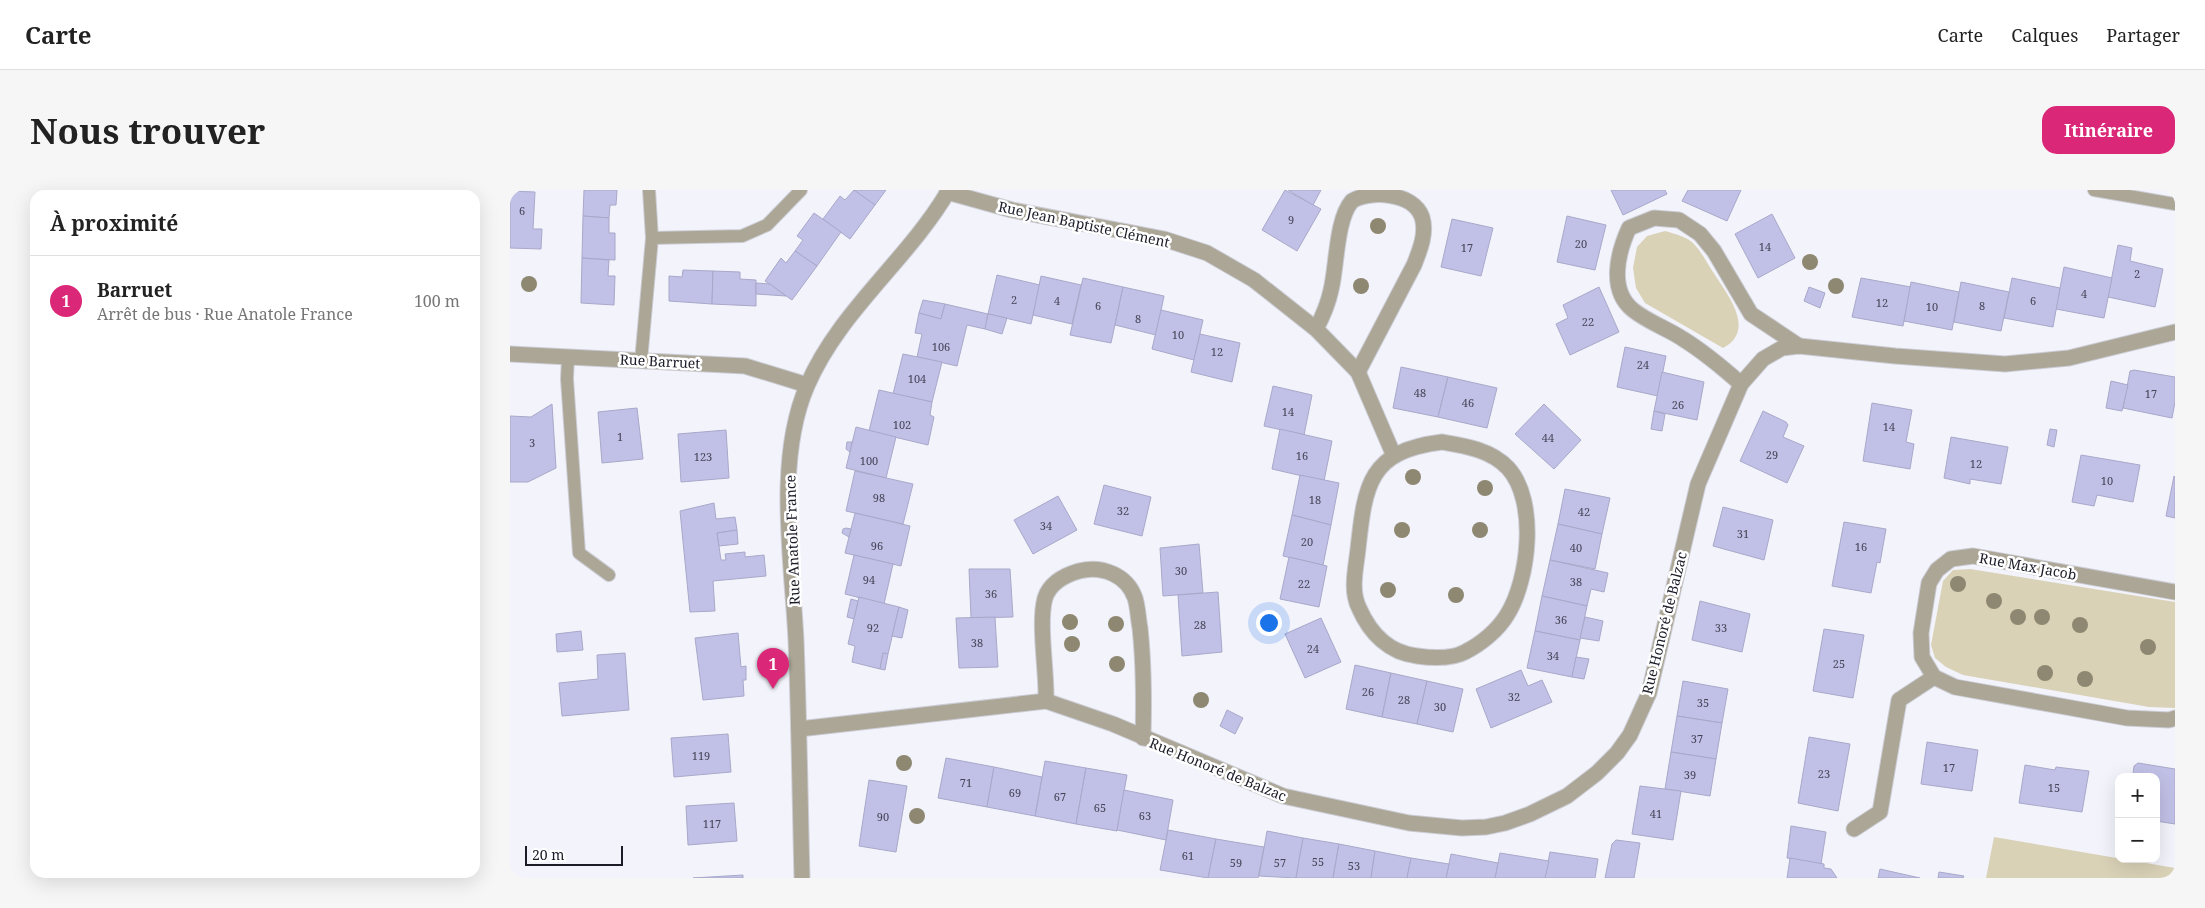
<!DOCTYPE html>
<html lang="fr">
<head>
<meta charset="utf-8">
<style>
	body { margin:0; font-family:"Noto Serif",serif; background:#f6f6f6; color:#222 }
	.controls { position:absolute; right:15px; bottom:15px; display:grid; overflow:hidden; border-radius:10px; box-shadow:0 5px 20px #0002 }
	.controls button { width:45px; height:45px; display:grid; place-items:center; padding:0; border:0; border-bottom:1px solid #e0e0e0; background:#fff; color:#222; font:25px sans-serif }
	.scale { position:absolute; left:15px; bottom:12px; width:98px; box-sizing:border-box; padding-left:5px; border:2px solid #1c1c29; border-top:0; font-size:14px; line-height:18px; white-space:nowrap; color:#1c1c29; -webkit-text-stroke:4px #fff; paint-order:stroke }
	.you { position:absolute; left:758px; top:432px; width:18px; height:18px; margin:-12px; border:4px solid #fff; border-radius:50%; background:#1a73e8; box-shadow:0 0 0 8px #1a73e833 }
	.badge { display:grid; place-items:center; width:32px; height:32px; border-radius:50%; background:#db2777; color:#fff; font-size:16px; font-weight:700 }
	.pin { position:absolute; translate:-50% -41px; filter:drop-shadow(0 1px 2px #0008) }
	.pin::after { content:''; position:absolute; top:26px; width:18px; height:15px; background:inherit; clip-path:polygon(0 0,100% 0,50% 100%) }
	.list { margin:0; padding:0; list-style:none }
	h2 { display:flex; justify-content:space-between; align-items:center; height:65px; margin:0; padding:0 20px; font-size:21px }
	h2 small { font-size:16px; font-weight:400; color:#767676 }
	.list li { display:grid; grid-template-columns:32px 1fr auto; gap:15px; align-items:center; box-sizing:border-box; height:90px; padding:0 20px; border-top:1px solid #e0e0e0 }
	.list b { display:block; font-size:19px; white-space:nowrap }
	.list p { margin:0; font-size:16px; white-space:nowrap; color:#767676 }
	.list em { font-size:16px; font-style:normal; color:#767676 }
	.map { position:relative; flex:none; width:1665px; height:688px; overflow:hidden; border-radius:15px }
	header { display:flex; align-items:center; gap:30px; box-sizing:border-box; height:70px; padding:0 25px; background:#fff; border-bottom:1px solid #e0e0e0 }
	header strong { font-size:24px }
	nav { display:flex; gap:28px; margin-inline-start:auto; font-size:18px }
	.intro { display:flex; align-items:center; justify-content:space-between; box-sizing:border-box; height:120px; padding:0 30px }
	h1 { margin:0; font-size:35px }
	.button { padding:12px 22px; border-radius:15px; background:#db2777; color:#fff; font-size:18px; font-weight:700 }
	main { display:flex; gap:30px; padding:0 30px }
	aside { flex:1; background:#fff; border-radius:15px; box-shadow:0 5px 20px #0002 }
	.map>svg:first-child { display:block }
	.green { fill:#dad2b7 }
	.building { fill:#c1c0e6; stroke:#a8a8ca }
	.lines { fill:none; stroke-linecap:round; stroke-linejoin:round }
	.lane-casing { stroke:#ccccd5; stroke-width:14 }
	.street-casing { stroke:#ccccd5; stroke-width:17 }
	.lane { stroke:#aba696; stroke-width:12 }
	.street { stroke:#aba696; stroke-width:15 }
	.tree { fill:#8e8771 }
	.labels { text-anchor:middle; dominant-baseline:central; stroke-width:5; stroke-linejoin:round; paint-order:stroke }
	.number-label { font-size:11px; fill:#454558 }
	.street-label { font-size:14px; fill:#1c1c29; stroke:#fff }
</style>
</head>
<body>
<header>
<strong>Carte</strong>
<nav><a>Carte</a><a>Calques</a><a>Partager</a></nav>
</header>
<div class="intro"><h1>Nous trouver</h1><a class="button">Itinéraire</a></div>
<main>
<aside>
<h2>À proximité<small></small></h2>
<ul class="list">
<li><span class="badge">1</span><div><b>Barruet</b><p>Arrêt de bus · Rue Anatole France</p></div><em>100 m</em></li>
</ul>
</aside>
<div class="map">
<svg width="1665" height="688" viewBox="0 0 1665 688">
	<rect width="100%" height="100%" fill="#f3f3fb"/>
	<g class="green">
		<path d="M 1155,41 C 1165,44 1175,46 1183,53 C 1191,61 1197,73 1203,82 C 1217,104 1247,140 1213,158 L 1135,113 L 1126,98 L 1123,78 L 1127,57 L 1137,46 Z"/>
		<path d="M 1460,379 L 1665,412 L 1665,518 L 1639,517 L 1453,485 L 1436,477 L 1425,468 L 1421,455 L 1433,391 L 1443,380 Z"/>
		<path d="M 1484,647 L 1665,678 L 1665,688 L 1476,688 Z"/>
	</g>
	<g class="building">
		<path d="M 74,0 L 107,0 L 106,15 L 100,15 L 99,28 L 73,26 Z"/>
		<path d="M 344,0 L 376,0 L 365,15 Z"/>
		<path d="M 344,0 L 365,15 L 340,49 L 313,29 L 330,6 L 335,10 Z"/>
		<path d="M 775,0 L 811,19 L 787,61 L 752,40 Z"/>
		<path d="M 778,0 L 811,0 L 803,15 Z"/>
		<path d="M 1101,0 L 1155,0 L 1157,4 L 1113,25 Z"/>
		<path d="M 1178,0 L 1231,0 L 1217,31 L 1172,11 Z"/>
		<path d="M 0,1 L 25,2 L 23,39 L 32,39 L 31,59 L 0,58 Z"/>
		<path d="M 304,23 L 331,42 L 307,76 L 285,61 L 293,50 L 287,46 Z"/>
		<path d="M 1262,24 L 1285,68 L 1248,88 L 1225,44 Z"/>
		<path d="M 73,26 L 99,28 L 99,43 L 105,43 L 105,70 L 72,68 Z"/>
		<path d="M 1057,26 L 1096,35 L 1085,80 L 1047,72 Z"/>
		<path d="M 942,29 L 983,38 L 971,86 L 931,77 Z"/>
		<path d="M 1608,55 L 1622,58 L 1620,71 L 1653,79 L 1645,117 L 1598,107 Z"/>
		<path d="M 285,61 L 307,76 L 282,110 L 255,91 L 271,68 L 276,73 Z"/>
		<path d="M 72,68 L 99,70 L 98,86 L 105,86 L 104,115 L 71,113 Z"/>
		<path d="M 1554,77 L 1602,88 L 1594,128 L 1546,119 Z"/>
		<path d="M 173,80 L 203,81 L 202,114 L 159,111 L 159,86 L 172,87 Z"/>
		<path d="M 203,81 L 230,82 L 230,89 L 246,90 L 246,116 L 202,114 Z"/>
		<path d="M 487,85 L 530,95 L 521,134 L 478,124 Z"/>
		<path d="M 531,86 L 571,95 L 562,134 L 523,125 Z"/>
		<path d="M 573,88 L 613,97 L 601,153 L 560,145 Z"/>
		<path d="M 1351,88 L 1401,97 L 1393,136 L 1342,127 Z"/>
		<path d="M 1502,88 L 1550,98 L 1543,137 L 1494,128 Z"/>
		<path d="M 1401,92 L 1449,102 L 1442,140 L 1394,131 Z"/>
		<path d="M 1451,92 L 1499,102 L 1491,141 L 1444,132 Z"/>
		<path d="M 246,93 L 260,94 L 276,106 L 246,104 Z"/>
		<path d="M 613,97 L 654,106 L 646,145 L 605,135 Z"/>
		<path d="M 1089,97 L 1109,142 L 1060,165 L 1046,134 L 1058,128 L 1053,115 Z"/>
		<path d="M 1299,97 L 1315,103 L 1310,118 L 1294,111 Z"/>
		<path d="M 413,110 L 435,114 L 431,129 L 409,123 Z"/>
		<path d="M 435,114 L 478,124 L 475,139 L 457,135 L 447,176 L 407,167 L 412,144 L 405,143 L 409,123 L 431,129 Z"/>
		<path d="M 651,120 L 693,130 L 684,170 L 642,159 Z"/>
		<path d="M 478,124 L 497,128 L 492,144 L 475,139 Z"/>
		<path d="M 690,144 L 730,153 L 722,192 L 681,182 Z"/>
		<path d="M 1115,157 L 1156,166 L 1148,206 L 1107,197 Z"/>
		<path d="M 393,164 L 432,172 L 422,212 L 383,204 Z"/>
		<path d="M 891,177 L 938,187 L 928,227 L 883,218 Z"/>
		<path d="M 1624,180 L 1665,187 L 1665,212 L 1662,228 L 1613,218 L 1620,181 Z"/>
		<path d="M 1152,182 L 1194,192 L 1187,230 L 1144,221 Z"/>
		<path d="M 938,187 L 987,198 L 977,238 L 928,227 Z"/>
		<path d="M 1601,191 L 1618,195 L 1612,221 L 1596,218 Z"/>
		<path d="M 763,196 L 802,205 L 794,245 L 754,236 Z"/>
		<path d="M 369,200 L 422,212 L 420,225 L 424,227 L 418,255 L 359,241 Z"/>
		<path d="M 1362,213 L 1402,220 L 1396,252 L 1404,254 L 1400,279 L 1353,271 Z"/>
		<path d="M 42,214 L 46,278 L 18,292 L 0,292 L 0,226 L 21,227 Z"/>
		<path d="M 1034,214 L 1071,250 L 1044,279 L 1005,244 Z"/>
		<path d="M 127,218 L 133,269 L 92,273 L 88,222 Z"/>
		<path d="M 1144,221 L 1155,224 L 1152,241 L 1141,239 Z"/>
		<path d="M 1253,221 L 1276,232 L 1278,235 L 1273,247 L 1294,256 L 1277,293 L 1230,271 Z"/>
		<path d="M 346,237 L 386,247 L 376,288 L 336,278 Z"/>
		<path d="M 770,239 L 822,251 L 814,291 L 762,279 Z"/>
		<path d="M 1540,239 L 1547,240 L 1544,257 L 1537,255 Z"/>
		<path d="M 216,240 L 219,288 L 171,292 L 168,244 Z"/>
		<path d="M 1441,247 L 1498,257 L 1491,294 L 1460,289 L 1460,294 L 1434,288 Z"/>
		<path d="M 337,252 L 342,252 L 340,262 L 336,259 Z"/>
		<path d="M 1571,265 L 1630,275 L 1623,312 L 1587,305 L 1584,316 L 1562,312 Z"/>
		<path d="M 345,281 L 403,294 L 393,334 L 336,321 Z"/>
		<path d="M 790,285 L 829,293 L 821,335 L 782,325 Z"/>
		<path d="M 1664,286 L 1665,287 L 1665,328 L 1656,326 Z"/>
		<path d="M 594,295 L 641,307 L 632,346 L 584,334 Z"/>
		<path d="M 1055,299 L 1100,308 L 1092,344 L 1048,334 Z"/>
		<path d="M 548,306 L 567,340 L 523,364 L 504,330 Z"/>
		<path d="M 204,313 L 206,329 L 225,327 L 227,340 L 207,343 L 211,370 L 216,370 L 215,364 L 235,362 L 235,367 L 254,365 L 256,386 L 203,391 L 205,421 L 180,422 L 170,321 Z"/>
		<path d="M 1213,317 L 1263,330 L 1254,370 L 1203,356 Z"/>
		<path d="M 345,323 L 400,336 L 391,376 L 335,363 Z"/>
		<path d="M 782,325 L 821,335 L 813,375 L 773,366 Z"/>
		<path d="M 1334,332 L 1376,339 L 1370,373 L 1367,372 L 1361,403 L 1322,396 Z"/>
		<path d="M 1048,334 L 1092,344 L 1085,379 L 1040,370 Z"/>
		<path d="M 336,338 L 341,339 L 339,347 L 332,343 L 333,339 Z"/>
		<path d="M 227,340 L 228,354 L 209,356 L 207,343 Z"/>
		<path d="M 689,354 L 693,403 L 653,406 L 650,358 Z"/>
		<path d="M 344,365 L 383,374 L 374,414 L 335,404 Z"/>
		<path d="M 779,367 L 817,376 L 809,417 L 770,409 Z"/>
		<path d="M 1040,370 L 1098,383 L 1094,402 L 1081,399 L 1077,416 L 1032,406 Z"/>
		<path d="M 459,379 L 500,379 L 503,427 L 461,428 Z"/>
		<path d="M 708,402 L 712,462 L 672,466 L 668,405 Z"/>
		<path d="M 1032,406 L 1077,416 L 1070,450 L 1025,441 Z"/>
		<path d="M 349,407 L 389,417 L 378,464 L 373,463 L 370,479 L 342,472 L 345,456 L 338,454 Z"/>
		<path d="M 341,409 L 348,411 L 344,429 L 337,427 Z"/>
		<path d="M 1190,411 L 1240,424 L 1232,462 L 1182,450 Z"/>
		<path d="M 389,417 L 398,420 L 392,448 L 382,446 Z"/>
		<path d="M 485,427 L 488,477 L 449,478 L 446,428 Z"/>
		<path d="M 1075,427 L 1093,431 L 1089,451 L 1070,448 Z"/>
		<path d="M 811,428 L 831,472 L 795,488 L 775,444 Z"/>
		<path d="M 1314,439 L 1354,445 L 1343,508 L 1303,501 Z"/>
		<path d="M 71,441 L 73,460 L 47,462 L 46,444 Z"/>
		<path d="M 1025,441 L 1070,450 L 1062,487 L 1017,478 Z"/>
		<path d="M 228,443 L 231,477 L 236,476 L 236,490 L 233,490 L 234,506 L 193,510 L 185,448 Z"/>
		<path d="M 115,463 L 119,520 L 52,526 L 49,493 L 88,489 L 87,465 Z"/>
		<path d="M 373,463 L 378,464 L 375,480 L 370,479 Z"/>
		<path d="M 1066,467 L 1079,469 L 1074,489 L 1062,487 Z"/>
		<path d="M 845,475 L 881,483 L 872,527 L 836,519 Z"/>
		<path d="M 1011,480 L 1018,496 L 1032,490 L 1042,512 L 981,538 L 966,499 Z"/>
		<path d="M 881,483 L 917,491 L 907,534 L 872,527 Z"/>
		<path d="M 917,491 L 953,499 L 943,542 L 907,534 Z"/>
		<path d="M 1173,491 L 1218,499 L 1212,533 L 1167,526 Z"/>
		<path d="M 717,520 L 733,528 L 725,544 L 710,536 Z"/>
		<path d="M 1167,526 L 1212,533 L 1206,569 L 1161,562 Z"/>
		<path d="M 218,544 L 221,582 L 164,587 L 161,548 Z"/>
		<path d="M 1299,547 L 1340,554 L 1328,621 L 1288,613 Z"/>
		<path d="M 1417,552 L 1468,560 L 1462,601 L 1411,594 Z"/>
		<path d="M 1161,562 L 1206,569 L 1200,606 L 1155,599 Z"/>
		<path d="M 436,568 L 484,577 L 477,617 L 428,608 Z"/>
		<path d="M 535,571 L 576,578 L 566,634 L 525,626 Z"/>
		<path d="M 1628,573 L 1665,579 L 1665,634 L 1646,631 L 1646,587 L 1620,587 L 1623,585 L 1624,576 Z"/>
		<path d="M 1515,575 L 1545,580 L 1546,577 L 1579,581 L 1572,622 L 1509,613 Z"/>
		<path d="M 484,577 L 532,587 L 525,626 L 477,617 Z"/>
		<path d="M 576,578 L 617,585 L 607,641 L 566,634 Z"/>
		<path d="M 359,590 L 397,596 L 386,662 L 349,656 Z"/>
		<path d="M 1130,596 L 1171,601 L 1163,650 L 1122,644 Z"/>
		<path d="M 614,600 L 663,610 L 656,650 L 607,640 Z"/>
		<path d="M 224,613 L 227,651 L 178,655 L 176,616 Z"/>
		<path d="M 1281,636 L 1316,642 L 1311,674 L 1277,668 Z"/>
		<path d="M 658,640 L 706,649 L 698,688 L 650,680 Z"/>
		<path d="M 757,641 L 793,648 L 786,688 L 749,686 Z"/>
		<path d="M 793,648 L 829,654 L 823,688 L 786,688 Z"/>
		<path d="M 706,649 L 754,657 L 748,688 L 698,688 Z"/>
		<path d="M 1106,650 L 1130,653 L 1124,688 L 1095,688 L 1102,654 Z"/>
		<path d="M 829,654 L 865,661 L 861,688 L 823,688 Z"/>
		<path d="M 865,661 L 901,668 L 897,688 L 861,688 Z"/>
		<path d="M 1040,662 L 1088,669 L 1085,688 L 1035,688 Z"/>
		<path d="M 990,663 L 1039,671 L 1035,688 L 985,688 Z"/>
		<path d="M 941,664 L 988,673 L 985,688 L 936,688 Z"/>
		<path d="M 901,668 L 939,674 L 936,688 L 897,688 Z"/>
		<path d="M 1280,668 L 1314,674 L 1314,678 L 1321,679 L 1327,688 L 1277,688 Z"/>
		<path d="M 1370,679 L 1410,688 L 1368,688 Z"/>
		<path d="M 1429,682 L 1454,686 L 1453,688 L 1428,688 Z"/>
		<path d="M 233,685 L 233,688 L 183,688 Z"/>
	</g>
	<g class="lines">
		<g class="lane-casing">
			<g id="lane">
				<path d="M 1584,0 L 1665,14"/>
				<path d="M 142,48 L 232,46 L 257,35 L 291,0"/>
				<path d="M 58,167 L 57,189 L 69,363 L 99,385"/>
				<path d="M 131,171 L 142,48 L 139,0"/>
			</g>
		</g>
		<g class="street-casing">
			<g id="street">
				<path d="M 437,2 L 502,20 L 654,49 L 697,63 L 744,90 L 806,139 L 848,182 L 884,266"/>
				<path d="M 806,139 C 813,126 818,114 821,100 C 827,76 826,29 842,11 C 860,0 903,2 912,27 C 917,43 910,60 904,75 L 848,182"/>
				<path d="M 0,164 L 235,176 L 297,195"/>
				<path d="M 1231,194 C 1213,178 1194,162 1173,149 C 1158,139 1138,132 1123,120 C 1098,100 1108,62 1119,38 L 1144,28 L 1169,30 L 1190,44 L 1204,61 L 1241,124 L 1289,156"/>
				<path d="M 932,252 C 956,256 981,260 998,278 C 1028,311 1019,390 997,425 C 988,440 971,454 955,462 C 942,469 921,468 907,466 C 879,463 860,443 849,418 C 840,400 846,378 848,359 C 855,294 859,261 932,252 Z"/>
				<path d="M 1665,402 L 1463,366 L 1441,369 L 1427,380 L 1419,393 L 1411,443 L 1412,467 L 1424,487 L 1445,497 L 1617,528 L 1659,530 L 1665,528"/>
				<path d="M 536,511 C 537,482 528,433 535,408 C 540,393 555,385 569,381 C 592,375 617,385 625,408 C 628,417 628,428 630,438 C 634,475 634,511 633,548"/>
				<path d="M 289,539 L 536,511 L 603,534 L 773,606 L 899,633 L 952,638 L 976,637 L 995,633 L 1020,624 L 1057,606 L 1087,583 L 1107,563 L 1120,545 L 1139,503 L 1188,294 L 1231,194 L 1253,169 L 1272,158 L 1289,156 L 1385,166 L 1495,174 L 1559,168 L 1665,142"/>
				<path d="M 1344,639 L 1370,622 L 1389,510 L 1424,487"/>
				<path d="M 292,688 C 290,609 289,529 286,450 C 282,370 265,270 297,196 C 329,121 398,70 439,0"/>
			</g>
		</g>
		<use href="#lane" class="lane"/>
		<use href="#street" class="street"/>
	</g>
	<g class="tree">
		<circle cx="868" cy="36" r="8"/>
		<circle cx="1300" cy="72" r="8"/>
		<circle cx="19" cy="94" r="8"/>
		<circle cx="851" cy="96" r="8"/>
		<circle cx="1326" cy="96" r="8"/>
		<circle cx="903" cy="287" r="8"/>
		<circle cx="975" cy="298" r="8"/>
		<circle cx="892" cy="340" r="8"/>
		<circle cx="970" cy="340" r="8"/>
		<circle cx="1448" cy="394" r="8"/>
		<circle cx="878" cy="400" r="8"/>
		<circle cx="946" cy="405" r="8"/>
		<circle cx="1484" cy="411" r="8"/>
		<circle cx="1508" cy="427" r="8"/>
		<circle cx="1532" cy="427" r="8"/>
		<circle cx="560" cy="432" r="8"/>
		<circle cx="606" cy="434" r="8"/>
		<circle cx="1570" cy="435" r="8"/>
		<circle cx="562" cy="454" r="8"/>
		<circle cx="1638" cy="457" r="8"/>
		<circle cx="607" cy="474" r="8"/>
		<circle cx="1535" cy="483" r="8"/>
		<circle cx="1575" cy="489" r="8"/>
		<circle cx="691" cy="510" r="8"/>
		<circle cx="394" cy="573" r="8"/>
		<circle cx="407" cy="626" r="8"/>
	</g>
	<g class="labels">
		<g class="number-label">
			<text x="12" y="20">6</text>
			<text x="781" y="29">9</text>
			<text x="1071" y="53">20</text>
			<text x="1255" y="56">14</text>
			<text x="957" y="57">17</text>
			<text x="1627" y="83">2</text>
			<text x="1574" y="103">4</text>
			<text x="504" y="109">2</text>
			<text x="547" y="110">4</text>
			<text x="1523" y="110">6</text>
			<text x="1372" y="112">12</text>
			<text x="588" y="115">6</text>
			<text x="1472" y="115">8</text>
			<text x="1422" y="116">10</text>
			<text x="628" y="128">8</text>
			<text x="1078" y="131">22</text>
			<text x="668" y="144">10</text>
			<text x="431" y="156">106</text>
			<text x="707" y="161">12</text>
			<text x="1133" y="174">24</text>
			<text x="407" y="188">104</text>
			<text x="910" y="202">48</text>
			<text x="1641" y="203">17</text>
			<text x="958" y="212">46</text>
			<text x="1168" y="214">26</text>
			<text x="778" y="221">14</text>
			<text x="392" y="234">102</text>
			<text x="1379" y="236">14</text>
			<text x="110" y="246">1</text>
			<text x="1038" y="247">44</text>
			<text x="22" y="252">3</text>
			<text x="1262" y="264">29</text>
			<text x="792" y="265">16</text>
			<text x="193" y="266">123</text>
			<text x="359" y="270">100</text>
			<text x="1466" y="273">12</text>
			<text x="1597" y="290">10</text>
			<text x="369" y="307">98</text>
			<text x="805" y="309">18</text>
			<text x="613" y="320">32</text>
			<text x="1074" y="321">42</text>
			<text x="536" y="335">34</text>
			<text x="1233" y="343">31</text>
			<text x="797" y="351">20</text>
			<text x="367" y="355">96</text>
			<text x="1351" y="356">16</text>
			<text x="1066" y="357">40</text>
			<text x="671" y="380">30</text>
			<text x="359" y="389">94</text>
			<text x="1066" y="391">38</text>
			<text x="794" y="393">22</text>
			<text x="481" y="403">36</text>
			<text x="1051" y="429">36</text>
			<text x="690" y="434">28</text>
			<text x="363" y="437">92</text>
			<text x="1211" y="437">33</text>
			<text x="467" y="452">38</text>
			<text x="803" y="458">24</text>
			<text x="1043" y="465">34</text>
			<text x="1329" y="473">25</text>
			<text x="858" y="501">26</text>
			<text x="1004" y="506">32</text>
			<text x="894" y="509">28</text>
			<text x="1193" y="512">35</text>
			<text x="930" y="516">30</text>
			<text x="1187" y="548">37</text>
			<text x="191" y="565">119</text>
			<text x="1439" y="577">17</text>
			<text x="1314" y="583">23</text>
			<text x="1180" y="584">39</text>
			<text x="456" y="592">71</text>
			<text x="1544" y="597">15</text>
			<text x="505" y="602">69</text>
			<text x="550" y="606">67</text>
			<text x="590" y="617">65</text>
			<text x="1146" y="623">41</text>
			<text x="635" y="625">63</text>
			<text x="373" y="626">90</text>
			<text x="202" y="633">117</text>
			<text x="678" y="665">61</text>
			<text x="808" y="671">55</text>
			<text x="726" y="672">59</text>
			<text x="770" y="672">57</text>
			<text x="844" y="675">53</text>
		</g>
		<g class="street-label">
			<text transform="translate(574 34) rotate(12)">Rue Jean Baptiste Clément</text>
			<text transform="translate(150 171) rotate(3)">Rue Barruet</text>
			<text transform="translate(282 350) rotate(-92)">Rue Anatole France</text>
			<text transform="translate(1518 376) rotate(10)">Rue Max Jacob</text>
			<text transform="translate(1154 433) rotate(-76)">Rue Honoré de Balzac</text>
			<text transform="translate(708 579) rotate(22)">Rue Honoré de Balzac</text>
		</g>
	</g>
</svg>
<div class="controls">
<button>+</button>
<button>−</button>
</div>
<div class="scale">20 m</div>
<div class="you"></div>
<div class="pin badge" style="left:263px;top:499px">1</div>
</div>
</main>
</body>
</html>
